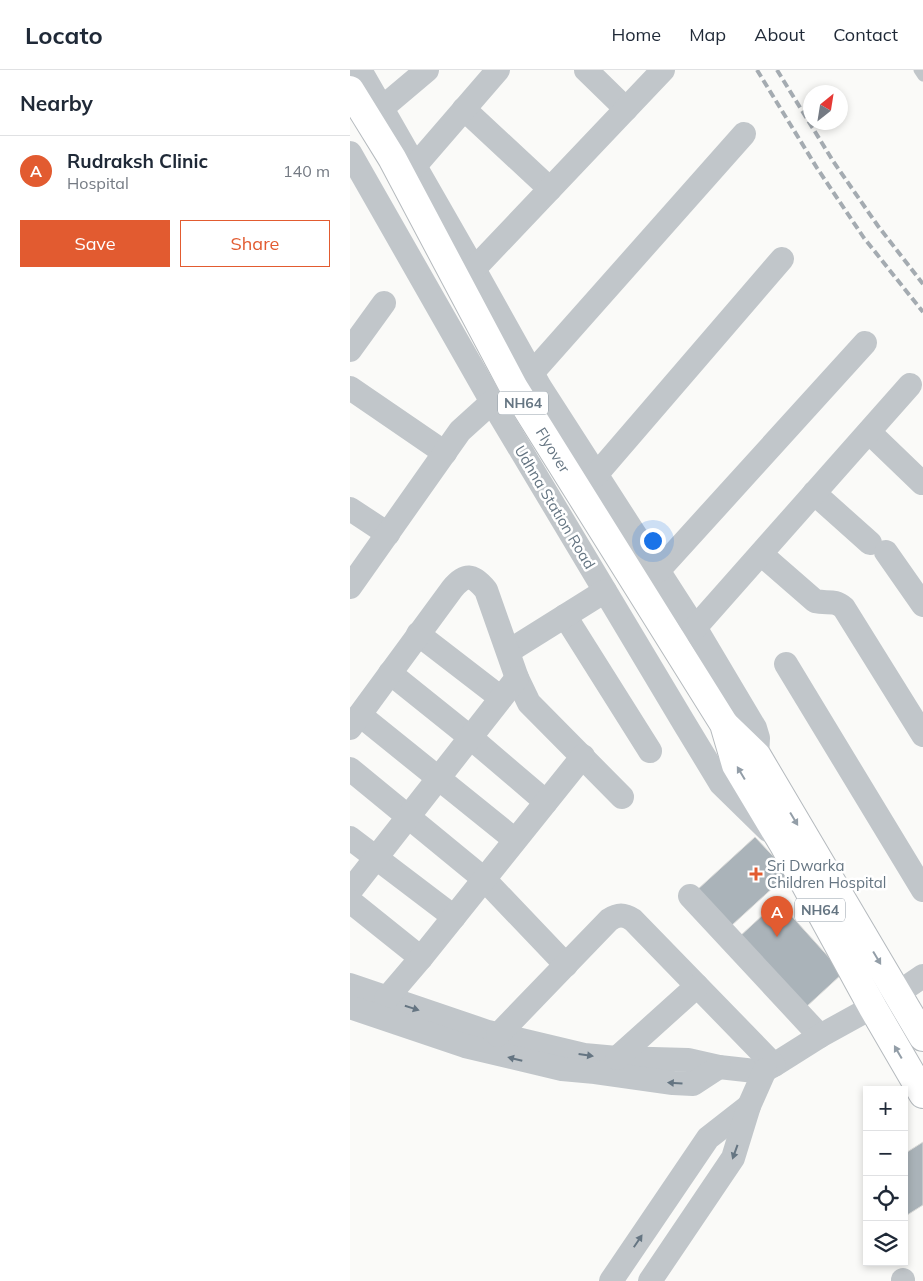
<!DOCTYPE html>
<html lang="en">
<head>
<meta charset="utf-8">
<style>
	body { margin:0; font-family:Mulish,sans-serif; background:#f6f6f7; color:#1f2937 }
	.controls { position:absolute; right:15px; bottom:15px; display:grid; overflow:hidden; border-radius:0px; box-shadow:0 2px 8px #0003 }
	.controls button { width:45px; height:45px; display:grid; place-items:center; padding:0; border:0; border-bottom:1px solid #e0e1e3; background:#fff; color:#1f2937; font:25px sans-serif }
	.compass { position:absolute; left:453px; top:15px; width:45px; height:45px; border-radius:50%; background:#fff; box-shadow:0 2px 8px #0003; rotate:30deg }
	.you { position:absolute; left:302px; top:470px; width:18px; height:18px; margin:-12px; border:4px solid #fff; border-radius:50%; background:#1a73e8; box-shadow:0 0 0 8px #1a73e833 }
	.badge { display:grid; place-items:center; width:32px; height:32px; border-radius:50%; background:#e25b30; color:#fff; font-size:16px; font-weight:700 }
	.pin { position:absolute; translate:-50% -41px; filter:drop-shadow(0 1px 2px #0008) }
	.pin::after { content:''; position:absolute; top:26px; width:18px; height:15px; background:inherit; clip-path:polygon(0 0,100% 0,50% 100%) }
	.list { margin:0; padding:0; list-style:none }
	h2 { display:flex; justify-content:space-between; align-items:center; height:65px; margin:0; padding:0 20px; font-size:21px }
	h2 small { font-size:16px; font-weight:400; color:#747a83 }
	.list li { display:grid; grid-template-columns:32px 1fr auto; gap:15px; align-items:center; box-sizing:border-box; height:70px; padding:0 20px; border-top:1px solid #e0e1e3 }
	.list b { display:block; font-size:19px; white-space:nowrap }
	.list p { margin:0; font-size:16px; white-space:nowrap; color:#747a83 }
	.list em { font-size:16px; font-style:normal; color:#747a83 }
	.actions { display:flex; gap:10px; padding:15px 20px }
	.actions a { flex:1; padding:11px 0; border:1px solid #e25b30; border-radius:0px; text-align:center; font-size:18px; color:#e25b30 }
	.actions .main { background:#e25b30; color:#fff }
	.icon { flex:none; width:28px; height:28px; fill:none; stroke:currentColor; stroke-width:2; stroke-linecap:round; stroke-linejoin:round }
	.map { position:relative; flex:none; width:573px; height:1211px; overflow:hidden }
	header { display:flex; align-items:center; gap:30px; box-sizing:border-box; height:70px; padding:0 25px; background:#fff; border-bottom:1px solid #e0e1e3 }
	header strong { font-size:24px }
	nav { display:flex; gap:28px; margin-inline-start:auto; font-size:18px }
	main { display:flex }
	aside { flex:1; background:#fff }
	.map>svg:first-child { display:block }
	.building { fill:#aab3b9; stroke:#dcdcda }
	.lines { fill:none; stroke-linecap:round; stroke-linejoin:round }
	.primary-casing { stroke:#b5babe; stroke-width:30 }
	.service { stroke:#c1c6ca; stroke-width:11 }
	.minor { stroke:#c1c6ca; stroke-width:24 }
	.primary { stroke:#fff; stroke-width:28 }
	.rail { stroke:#a4abb1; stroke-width:4; stroke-dasharray:8 4; stroke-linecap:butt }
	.oneway { fill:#939ea8 }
	.oneway2 { fill:#657582 }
	.poi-dot { fill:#e25b30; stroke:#fff; stroke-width:2 }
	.labels { text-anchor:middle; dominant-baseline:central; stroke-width:5; stroke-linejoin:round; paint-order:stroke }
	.shield { fill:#fff; stroke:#939ea8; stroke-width:1 }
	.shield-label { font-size:14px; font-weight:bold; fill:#657582 }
	.street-label { font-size:15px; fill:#657582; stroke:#fff }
	.poi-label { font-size:15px; fill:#657582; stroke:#fff; text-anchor:start }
</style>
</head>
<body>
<header>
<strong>Locato</strong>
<nav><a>Home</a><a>Map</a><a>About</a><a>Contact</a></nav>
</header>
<main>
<aside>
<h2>Nearby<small></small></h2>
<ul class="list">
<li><span class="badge">A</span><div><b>Rudraksh Clinic</b><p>Hospital</p></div><em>140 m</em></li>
</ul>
<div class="actions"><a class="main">Save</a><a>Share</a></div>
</aside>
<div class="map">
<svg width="573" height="1211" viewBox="0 0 573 1211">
	<rect width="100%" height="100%" fill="#fafaf8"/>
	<g class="building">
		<path d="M 405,767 L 439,803 L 381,856 L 347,820 Z"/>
		<path d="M 428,831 L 493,903 L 455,938 L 389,867 Z"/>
		<path d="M 573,1072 L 573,1135 L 554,1147 L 554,1084 Z"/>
	</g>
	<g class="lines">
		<g class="primary-casing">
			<g id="primary">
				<path d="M 0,20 L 42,88 L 164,318 L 374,654 L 386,695 L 434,775 L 523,938 L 573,1024"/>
				<path d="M 375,655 L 407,686 L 573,967"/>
			</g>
		</g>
		<path class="service" d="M 569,0 L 573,6"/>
		<g class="minor">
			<path d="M 10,0 L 124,199 L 190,317 L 349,564 L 405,658 L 408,668 L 407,686"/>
			<path d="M 236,0 L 276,39"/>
			<path d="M 32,38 L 77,0"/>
			<path d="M 114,39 L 200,119"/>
			<path d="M 0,83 L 142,332 L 334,653 L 371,714 L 418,760"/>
			<path d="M 65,96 L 148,0"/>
			<path d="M 124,199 L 313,0"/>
			<path d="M 0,280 L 34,233"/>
			<path d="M 182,303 L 394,64"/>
			<path d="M 0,318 L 95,383"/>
			<path d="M 519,362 L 572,413"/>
			<path d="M 246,405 L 432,189"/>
			<path d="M 464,423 L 520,473"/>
			<path d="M 0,439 L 38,464"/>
			<path d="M 536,482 L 573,535"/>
			<path d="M 411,484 L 465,531 C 477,534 484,529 494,538 L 573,665"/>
			<path d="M 308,501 L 515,273"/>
			<path d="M 0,517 L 110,361 L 142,332"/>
			<path d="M 215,546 L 300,681"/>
			<path d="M 344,559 L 560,315"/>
			<path d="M 68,564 L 151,628"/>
			<path d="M 159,581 L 255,521"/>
			<path d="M 436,594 L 573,820"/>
			<path d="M 40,603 L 121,668 L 196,732"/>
			<path d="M 10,645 L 165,770"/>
			<path d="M 0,658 L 102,519 C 115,503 123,504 136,520 L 167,608 L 179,633 L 272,727"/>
			<path d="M 0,699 L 134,809 L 216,895"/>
			<path d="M 0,768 L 104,847"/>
			<path d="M 0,821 L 167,608"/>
			<path d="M 340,826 L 470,966"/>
			<path d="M 0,831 L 71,888"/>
			<path d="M 0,915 L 138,962 L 234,985 L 267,988 L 338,990 L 369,997 L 405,1001 L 415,1000 L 424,995 L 470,966 L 548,923 L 573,906"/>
			<path d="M 36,929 L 71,888 L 233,686"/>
			<path d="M 0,937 L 115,976 L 212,999 L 245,1002 L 323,1013 L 343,1014 L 369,997"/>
			<path d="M 148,965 L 259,850 C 268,844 274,844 283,850 L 424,995"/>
			<path d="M 267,988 L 347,916"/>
			<path d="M 553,1210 L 553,1211"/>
			<path d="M 261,1211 L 358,1068 L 399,1036"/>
			<path d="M 300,1211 L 383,1088 L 399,1036 L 415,1000"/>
		</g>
		<use href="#primary" class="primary"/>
		<g class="rail">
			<path d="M 407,0 L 467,98 L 514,168 L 573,242"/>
			<path d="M 427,0 L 483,91 L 528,156 L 573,214"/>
		</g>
	</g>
	<defs><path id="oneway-solid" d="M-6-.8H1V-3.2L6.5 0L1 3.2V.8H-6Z" transform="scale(1.25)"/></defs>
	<g class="oneway">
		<use href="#oneway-solid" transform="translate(391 703) rotate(-121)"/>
		<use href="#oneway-solid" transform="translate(444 749) rotate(59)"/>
		<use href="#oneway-solid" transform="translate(527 888) rotate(59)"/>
		<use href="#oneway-solid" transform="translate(548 982) rotate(-120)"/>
	</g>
	<g class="oneway2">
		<use href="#oneway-solid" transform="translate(62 938) rotate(18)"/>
		<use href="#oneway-solid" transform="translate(236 985) rotate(8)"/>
		<use href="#oneway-solid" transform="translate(165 989) rotate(-166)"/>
		<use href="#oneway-solid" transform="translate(325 1013) rotate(-176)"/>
		<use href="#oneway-solid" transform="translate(385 1082) rotate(110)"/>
		<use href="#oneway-solid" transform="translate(288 1171) rotate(-56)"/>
	</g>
	<path class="poi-dot" d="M403.5 796.5h5v5h5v5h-5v5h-5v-5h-5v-5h5z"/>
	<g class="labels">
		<g class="shield">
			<rect x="148" y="321.5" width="50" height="23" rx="4"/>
			<rect x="445" y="828.5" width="50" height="23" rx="4"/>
		</g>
		<g class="shield-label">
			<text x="173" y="333">NH64</text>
			<text x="470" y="840">NH64</text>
		</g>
		<g class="street-label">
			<text transform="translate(203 380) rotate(58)">Flyover</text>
			<text transform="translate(205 437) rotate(59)">Udhna Station Road</text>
		</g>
		<g class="poi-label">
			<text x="417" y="795">Sri Dwarka<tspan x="417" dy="17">Children Hospital</tspan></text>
		</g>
	</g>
</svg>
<div class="controls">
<button>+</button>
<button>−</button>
<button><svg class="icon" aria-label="locate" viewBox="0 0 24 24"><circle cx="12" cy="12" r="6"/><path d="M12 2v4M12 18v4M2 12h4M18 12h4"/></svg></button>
<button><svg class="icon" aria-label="layers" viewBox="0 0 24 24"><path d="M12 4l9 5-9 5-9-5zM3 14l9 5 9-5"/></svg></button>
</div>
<svg class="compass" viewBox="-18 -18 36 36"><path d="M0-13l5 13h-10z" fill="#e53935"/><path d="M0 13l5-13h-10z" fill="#747a83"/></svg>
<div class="you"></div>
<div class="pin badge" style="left:427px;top:867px">A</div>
</div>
</main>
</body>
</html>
